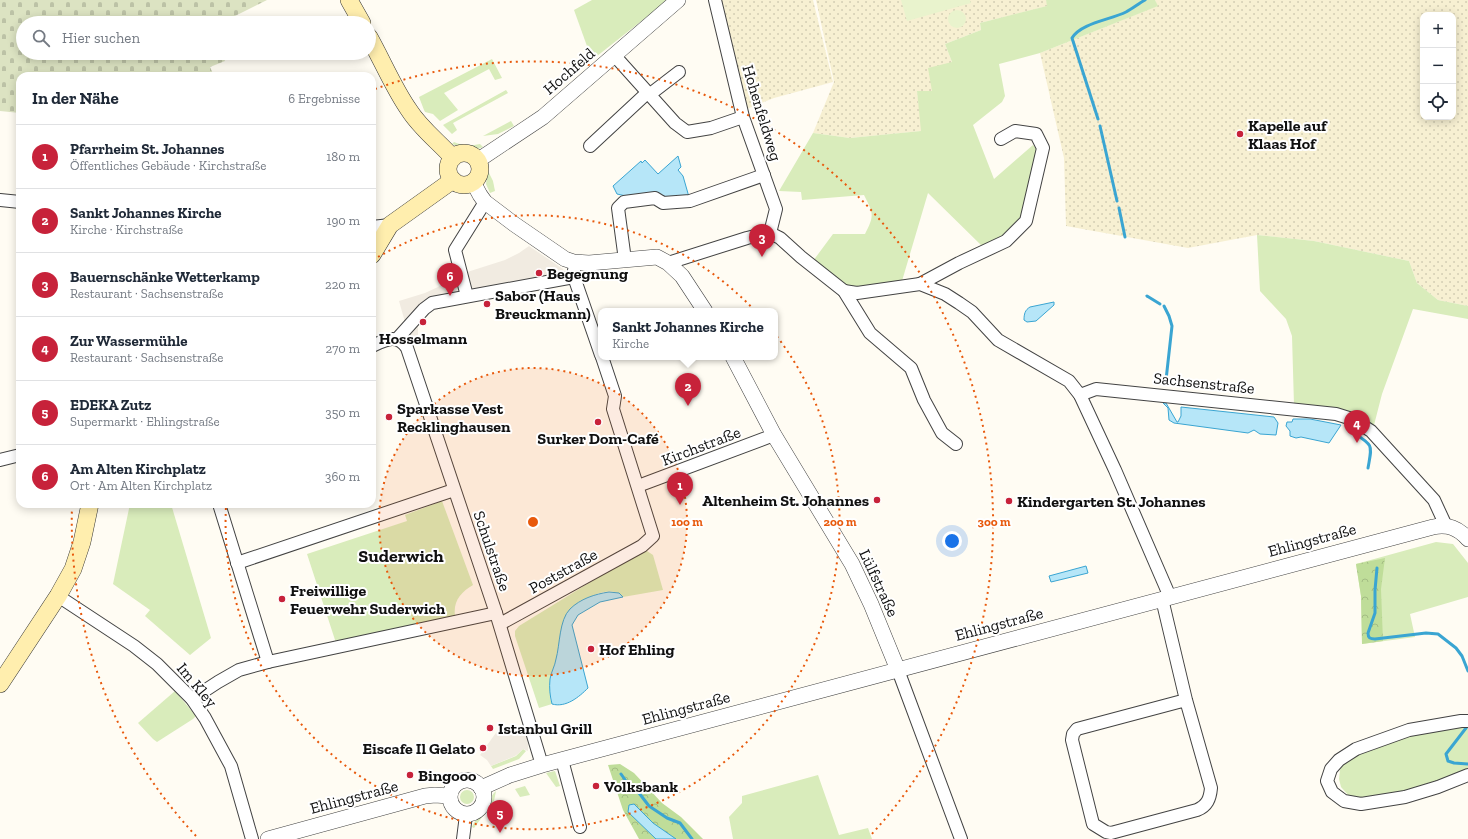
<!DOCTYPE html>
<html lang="de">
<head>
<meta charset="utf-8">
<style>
	body { margin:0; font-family:"Zilla Slab",serif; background:#f2f2f3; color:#1f2937 }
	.controls { position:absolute; right:12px; top:12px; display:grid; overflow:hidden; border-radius:8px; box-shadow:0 2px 10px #0003 }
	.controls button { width:36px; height:36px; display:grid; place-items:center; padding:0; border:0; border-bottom:1px solid #e0e1e3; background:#fff; color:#1f2937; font:20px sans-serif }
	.you { position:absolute; left:952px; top:541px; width:14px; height:14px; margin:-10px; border:3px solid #fff; border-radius:50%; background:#1a73e8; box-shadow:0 0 0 6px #1a73e833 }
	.badge { display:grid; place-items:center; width:26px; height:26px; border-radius:50%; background:#c7223a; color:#fff; font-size:13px; font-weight:700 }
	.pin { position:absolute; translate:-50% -33px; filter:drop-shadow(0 1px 2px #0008) }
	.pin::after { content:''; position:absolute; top:21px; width:14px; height:12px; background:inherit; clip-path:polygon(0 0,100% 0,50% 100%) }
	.popup { position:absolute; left:598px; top:308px; width:180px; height:52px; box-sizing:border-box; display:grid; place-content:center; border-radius:8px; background:#fff; filter:drop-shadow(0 1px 3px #0005); font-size:13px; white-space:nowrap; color:#747a83 }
	.popup b { font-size:15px; color:#1f2937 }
	.popup::after { content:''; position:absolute; left:50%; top:100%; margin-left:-8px; border:8px solid transparent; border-top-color:#fff }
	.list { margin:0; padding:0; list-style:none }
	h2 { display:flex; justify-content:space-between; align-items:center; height:52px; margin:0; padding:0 16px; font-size:17px }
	h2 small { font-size:13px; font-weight:400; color:#747a83 }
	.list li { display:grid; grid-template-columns:26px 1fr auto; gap:12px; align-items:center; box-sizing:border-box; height:64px; padding:0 16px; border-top:1px solid #e0e1e3 }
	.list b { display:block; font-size:15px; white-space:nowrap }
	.list p { margin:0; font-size:13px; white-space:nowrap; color:#747a83 }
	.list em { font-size:13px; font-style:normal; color:#747a83 }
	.icon { flex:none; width:22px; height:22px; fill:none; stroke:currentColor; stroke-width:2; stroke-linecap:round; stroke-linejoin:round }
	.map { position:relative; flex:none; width:1468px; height:839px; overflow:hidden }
	.search { position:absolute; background:#fff; box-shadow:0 2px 10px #0003; left:16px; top:16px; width:360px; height:44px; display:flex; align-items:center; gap:10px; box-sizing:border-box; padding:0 14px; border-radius:22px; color:#747a83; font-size:15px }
	.panel { position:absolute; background:#fff; box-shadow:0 2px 10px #0003; left:16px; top:72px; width:360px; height:436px; border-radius:12px }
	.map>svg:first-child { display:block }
	.farmland { fill:url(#farmland-dots); fill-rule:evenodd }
	.grass { fill:#d9ecbb }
	.forest { fill:url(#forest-crowns) }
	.cemetery { fill:url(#cemetery-stones) }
	.pitch { fill:#e9f3cd }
	.plaza { fill:#f1ebe1 }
	.water { fill:#b6e6f8; stroke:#3aa5d2 }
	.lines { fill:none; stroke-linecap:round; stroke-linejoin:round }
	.stream { stroke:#3aa5d2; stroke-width:3 }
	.minor-casing { stroke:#434343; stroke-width:14 }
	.tertiary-casing { stroke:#434343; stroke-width:16 }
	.secondary-casing { stroke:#323232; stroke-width:18 }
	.minor { stroke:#fff; stroke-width:12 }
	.tertiary { stroke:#fff; stroke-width:15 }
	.secondary { stroke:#ffeeae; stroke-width:17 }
	.ring { fill:none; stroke:#e8590c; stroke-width:2; stroke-dasharray:2 4 }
	.poi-dot { fill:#c7223a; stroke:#fff; stroke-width:1.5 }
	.labels { text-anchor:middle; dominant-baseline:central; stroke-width:4; stroke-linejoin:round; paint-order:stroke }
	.street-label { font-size:16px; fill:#101010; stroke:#fff }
	.poi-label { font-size:16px; font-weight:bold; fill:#101010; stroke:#fff; text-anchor:start }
	.quarter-label { font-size:18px; font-weight:bold; fill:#101010; stroke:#fff }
	.centre { fill:#e8590c; stroke:#fff; stroke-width:2 }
	.ring-label { font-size:12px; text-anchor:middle; font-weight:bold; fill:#e8590c; stroke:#fff; stroke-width:4; stroke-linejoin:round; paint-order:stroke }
</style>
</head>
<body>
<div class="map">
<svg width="1468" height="839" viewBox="0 0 1468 839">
	<defs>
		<pattern id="farmland-dots" width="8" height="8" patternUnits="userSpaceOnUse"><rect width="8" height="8" fill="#f7f0d2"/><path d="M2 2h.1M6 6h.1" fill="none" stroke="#d3cdb3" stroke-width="1.8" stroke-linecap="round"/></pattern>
		<pattern id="forest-crowns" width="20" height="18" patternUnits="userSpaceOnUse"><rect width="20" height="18" fill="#bfdd99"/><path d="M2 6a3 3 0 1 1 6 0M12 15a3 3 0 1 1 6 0" fill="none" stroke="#a3bd83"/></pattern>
		<pattern id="cemetery-stones" width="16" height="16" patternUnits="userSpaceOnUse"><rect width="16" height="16" fill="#dce3c2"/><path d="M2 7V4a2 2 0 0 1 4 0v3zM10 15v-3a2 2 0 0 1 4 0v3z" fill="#bcc2a6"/></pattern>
	</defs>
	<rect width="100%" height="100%" fill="#fffcf3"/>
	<g class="farmland">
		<path d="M 719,0 L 813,0 L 833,82 L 774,98 L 744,110 Z"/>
		<path d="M 816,0 L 1046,0 L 1048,6 L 980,23 L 981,30 L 945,44 L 952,62 L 932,91 L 917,91 L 922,131 L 850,138 L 813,133 L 834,82 Z"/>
		<path d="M 1155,0 L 1468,0 L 1468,306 L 1438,300 L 1417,283 L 1409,261 L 1314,241 L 1257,235 L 1188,248 L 1066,226 L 1064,158 L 1040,53 L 1157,6 ZM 1423,15 L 1453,15 L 1453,117 L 1423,117 Z"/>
	</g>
	<g class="grass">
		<path d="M 592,0 L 668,0 L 592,60 L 574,10 Z"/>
		<path d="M 1046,0 L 1155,0 L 1158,6 L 1040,53 L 999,64 L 1005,96 L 1002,102 L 973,125 L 994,179 L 1033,145 L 1039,152 L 1031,190 L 1017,226 L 1000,241 L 983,247 L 928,193 L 902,281 L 857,290 L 845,286 L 813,261 L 833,234 L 865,234 C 875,215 873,213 864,195 L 802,200 L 801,192 L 779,191 L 813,133 L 850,138 L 921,131 L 917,91 L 932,91 L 928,68 L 952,62 L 945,44 L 981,30 L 980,23 L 1047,6 Z"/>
		<path d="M 492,59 L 502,78 L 495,80 L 489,69 L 444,93 L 458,110 L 440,121 L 433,114 L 425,112 L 424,110 L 419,97 Z"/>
		<path d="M 506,90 L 508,93 L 453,123 L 457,130 L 452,134 L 443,125 Z"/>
		<path d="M 511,121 L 514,126 L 498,134 L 483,136 Z"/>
		<path d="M 454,142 C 463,146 470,146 480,144 L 483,147 C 473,152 462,148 452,144 Z"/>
		<path d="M 488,171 L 493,181 L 495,191 L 490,193 L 486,184 Z"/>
		<path d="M 1257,235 L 1314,241 L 1409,261 L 1417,283 L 1438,300 L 1468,306 L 1468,319 L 1413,309 L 1382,394 L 1373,429 L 1294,405 L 1292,336 L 1286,319 L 1260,291 Z"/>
		<path d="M 442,501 L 473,585 C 461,592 453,601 455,616 L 336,643 L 307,554 L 407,521 L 405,515 Z"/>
		<path d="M 130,504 L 171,504 L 211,638 L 190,655 L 145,616 L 150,610 L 113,584 Z"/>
		<path d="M 1436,542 L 1453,544 L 1468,563 L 1468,597 L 1410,614 L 1415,637 L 1362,644 L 1361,596 L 1356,564 Z"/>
		<path d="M 644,549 L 653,555 L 663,590 L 623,597 C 611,585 593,596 580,601 L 559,644 L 556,661 L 550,677 L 550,698 L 552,704 L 539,708 L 515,636 L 515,631 L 519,626 Z"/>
		<path d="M 175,691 L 196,716 L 193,719 L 157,742 L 153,739 L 138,723 Z"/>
		<path d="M 1468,725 L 1468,771 L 1427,787 L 1363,799 L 1349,796 L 1341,787 L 1339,779 L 1340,770 L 1344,763 L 1356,755 L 1404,735 Z"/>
		<path d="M 523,749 L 526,751 L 519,759 L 493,769 L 491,766 L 516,756 Z"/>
		<path d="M 555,771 L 560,786 L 556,787 L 546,773 Z"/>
		<path d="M 818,775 L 839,835 L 868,828 L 872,839 L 733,839 L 729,817 L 742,803 L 742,796 Z"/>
		<path d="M 525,786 L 530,795 L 520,797 L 515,789 Z"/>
		<circle cx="467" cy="797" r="7"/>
		<path d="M 496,791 L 494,801 L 474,828 L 472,827 C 475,819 481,815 486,808 C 490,802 490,796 496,791 Z"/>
	</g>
	<g class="forest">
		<path d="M 1385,558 L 1381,589 L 1383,641 L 1362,644 L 1361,596 L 1356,564 Z"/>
		<path d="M 620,764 L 634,773 L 662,803 L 681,817 L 703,839 L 639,839 L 623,810 L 608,765 Z"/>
	</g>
	<path class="cemetery" d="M 0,0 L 267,0 L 221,23 L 23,23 L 23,53 L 222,53 L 225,61 L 210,67 L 214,76 L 141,76 L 138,75 L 136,76 L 20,76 L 20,113 L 0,111 Z"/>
	<g class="pitch">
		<path d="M 901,0 L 970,0 L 971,3 L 907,21 Z"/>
		<circle cx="957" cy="19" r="9"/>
	</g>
	<g class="plaza">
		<path d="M 529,246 L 563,269 L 568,282 L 431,307 L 418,319 L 418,345 L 403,333 L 405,322 L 399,301 L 425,293 L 438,287 L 441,285 L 439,281 L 505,260 L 519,253 Z"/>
		<path d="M 498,730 L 507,735 L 528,735 L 528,751 L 523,749 L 519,753 L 515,756 L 491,766 L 487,760 L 480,755 Z"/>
	</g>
	<g class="water">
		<path d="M 678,156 L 681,167 L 678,170 L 683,176 L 689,197 L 663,200 L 657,192 L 626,196 L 617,194 L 613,186 L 641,161 L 642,163 L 645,160 L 658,174 Z"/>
		<path d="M 1054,302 L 1054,305 L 1036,321 L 1027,322 L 1024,320 C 1024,314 1025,310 1030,307 Z"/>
		<path d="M 1163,403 L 1166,403 L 1177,422 L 1178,422 L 1181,416 L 1181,407 L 1274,417 L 1278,423 L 1276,435 L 1260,434 L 1254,430 L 1248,433 L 1174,423 L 1169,420 L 1168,408 Z"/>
		<path d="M 1293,419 L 1310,419 L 1341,425 L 1329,443 L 1301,437 L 1296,438 L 1290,436 L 1290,431 L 1286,426 L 1287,422 L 1292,422 Z"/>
		<path d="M 1086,566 L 1088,573 L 1051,582 L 1049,576 Z"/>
		<path d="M 609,592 L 619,593 L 623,597 L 600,602 L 578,615 L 572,625 L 588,688 C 579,697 566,708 552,704 C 550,696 549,688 550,679 C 551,672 555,666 556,659 C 560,645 559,620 570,609 C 580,599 595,594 609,592 Z"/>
		<path d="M 634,804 L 653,823 L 676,839 L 656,839 L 628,812 L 629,805 Z"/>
	</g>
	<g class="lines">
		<g class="stream">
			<path d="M 1098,119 L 1072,38 C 1081,23 1110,20 1126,12 C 1132,9 1138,4 1145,0"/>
			<path d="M 1100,126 L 1117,201"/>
			<path d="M 1119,208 L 1125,237"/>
			<path d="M 1147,296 L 1160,304"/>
			<path d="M 1164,306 L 1169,316 L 1172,326 L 1166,380"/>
			<path d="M 1354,433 C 1374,446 1372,445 1368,468"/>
			<path d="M 1377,568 L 1375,590 L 1375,613 L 1368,633 C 1368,638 1370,639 1375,639 L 1426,633 L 1438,634 L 1456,648 L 1462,656 L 1468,671"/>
			<path d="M 1466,728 L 1446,754 L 1448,761 L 1454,763 L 1468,764"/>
			<path d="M 621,774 L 628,784 L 639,793 L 649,806 L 667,818 L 680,823 L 692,839"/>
		</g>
		<g class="minor-casing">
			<g id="minor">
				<path d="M 715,0 L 743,117 L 776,209 L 770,233"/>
				<path d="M 614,55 L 675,123 L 687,132 L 711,128 L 743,117"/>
				<path d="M 649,95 L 679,72"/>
				<path d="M 590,146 L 647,93"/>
				<path d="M 0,200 L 20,202"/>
				<path d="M 372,227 L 390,225"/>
				<path d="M 625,260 L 618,208 L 624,202 L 655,198 L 663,203 L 690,201 L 764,175"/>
				<path d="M 668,263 L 747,238 L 767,233 L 770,233 L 780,238 L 801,257 L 844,291 L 870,333 L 911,368 L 924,400 L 942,433 L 956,444"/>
				<path d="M 574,270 L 574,277 L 601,355"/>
				<path d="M 920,284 L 959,263 L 1006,241 L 1026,221 L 1043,148 L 1036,134 L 1015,131 L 1001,139"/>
				<path d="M 844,291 L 857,293 L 920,284 L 945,294 L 959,303 L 972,312 L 998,340 L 1069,381 L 1080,395 L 1115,470 L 1170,597"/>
				<path d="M 467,296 L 455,250 L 485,202"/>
				<path d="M 397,339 L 424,309 L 432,303 L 574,277"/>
				<path d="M 372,346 C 385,340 397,333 407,348 L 496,613 L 542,765"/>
				<path d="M 1080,395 L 1096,389 L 1336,414 L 1352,419 L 1371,431 L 1434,500 L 1446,526"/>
				<path d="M 0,460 L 20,455"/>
				<path d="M 638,486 L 774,435"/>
				<path d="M 219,504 L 268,662 L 496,613"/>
				<path d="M 237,563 L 454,490"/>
				<path d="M 58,596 L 134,646 L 157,664 L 192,699 L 205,718 L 231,766 L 252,839"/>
				<path d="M 1162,599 L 1186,700 L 1211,788 C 1210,799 1207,806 1197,810 L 1111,833 L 1106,832 L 1093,824 L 1072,740 L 1073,734 L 1077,729 L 1186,700"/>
				<path d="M 500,624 L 642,546 L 653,536 L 613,409 L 615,396 L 602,357"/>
				<path d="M 898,670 L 961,839"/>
				<path d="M 192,699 L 218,682 L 239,670 L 268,662"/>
				<path d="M 1468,721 L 1461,721 L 1409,730 L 1356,749 L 1339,760 L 1331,769 L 1327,781 L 1332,792 L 1344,801 L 1361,804 L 1405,797 L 1438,787 L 1468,775"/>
				<path d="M 562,760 L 580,827"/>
				<path d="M 463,839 L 466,815"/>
			</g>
		</g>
		<g class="tertiary-casing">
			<g id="tertiary">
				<path d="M 477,161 L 543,117 L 678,0"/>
				<path d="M 473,182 L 480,195 L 485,202 L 514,224 L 565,259 L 574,262 L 589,263 L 657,257 L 668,263 L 682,276 L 705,311"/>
				<path d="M 733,357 L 774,435 L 852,564 L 871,604 L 898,670"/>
				<circle cx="467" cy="797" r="17"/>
				<path d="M 481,788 L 510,775 L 542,765 L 1433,527 C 1448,524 1458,528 1468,539"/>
				<path d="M 268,839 L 425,796 L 435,795 L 449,796"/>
			</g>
		</g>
		<g class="secondary-casing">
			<g id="secondary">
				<path d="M 349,0 L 362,23"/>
				<path d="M 369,37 C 382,60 394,89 409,110 C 421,129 439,142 453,158"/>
				<circle cx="464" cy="169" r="16"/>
				<path d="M 372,255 L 390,225 L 453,180"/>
				<path d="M 0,684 L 58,596 L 73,569 L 82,542 L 90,504"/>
			</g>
		</g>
		<use href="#minor" class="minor"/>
		<use href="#tertiary" class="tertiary"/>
		<use href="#secondary" class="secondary"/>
	</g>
	<circle cx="533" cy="522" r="154" fill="#e8590c" fill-opacity=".12"/>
	<g class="ring">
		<circle cx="533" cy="522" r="154"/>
		<path d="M373 260A307 307 0 1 1 226 506"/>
		<path d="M196 836A461 461 0 0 1 72 506M375 89A461 461 0 0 1 870 836"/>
	</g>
	<g class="poi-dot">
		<circle cx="1240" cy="134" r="4"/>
		<circle cx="539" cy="273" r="4"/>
		<circle cx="487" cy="304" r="4"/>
		<circle cx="423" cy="322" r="4"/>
		<circle cx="389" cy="417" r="4"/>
		<circle cx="598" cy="422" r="4"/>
		<circle cx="877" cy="500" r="4"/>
		<circle cx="1009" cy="501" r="4"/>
		<circle cx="282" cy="599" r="4"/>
		<circle cx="591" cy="649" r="4"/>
		<circle cx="490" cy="728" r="4"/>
		<circle cx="483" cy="748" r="4"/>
		<circle cx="410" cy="775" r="4"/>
		<circle cx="596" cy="786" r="4"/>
	</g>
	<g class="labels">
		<g class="street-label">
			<text transform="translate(569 71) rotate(-41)">Hochfeld</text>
			<text transform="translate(762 113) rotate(73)">Hohenfeldweg</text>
			<text transform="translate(1204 383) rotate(6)">Sachsenstraße</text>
			<text transform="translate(701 446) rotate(-21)">Kirchstraße</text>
			<text transform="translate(1312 540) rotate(-15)">Ehlingstraße</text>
			<text transform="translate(492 551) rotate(71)">Schulstraße</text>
			<text transform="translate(563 571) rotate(-29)">Poststraße</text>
			<text transform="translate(879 583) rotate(65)">Lülfstraße</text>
			<text transform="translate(999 624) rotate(-15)">Ehlingstraße</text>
			<text transform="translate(197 685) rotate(50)">Im Kley</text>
			<text transform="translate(686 708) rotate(-15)">Ehlingstraße</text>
			<text transform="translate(354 797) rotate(-15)">Ehlingstraße</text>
		</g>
		<g class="poi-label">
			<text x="1248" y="125">Kapelle auf<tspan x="1248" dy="18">Klaas Hof</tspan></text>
			<text x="547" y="273">Begegnung</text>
			<text x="495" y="295">Sabor (Haus<tspan x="495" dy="18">Breuckmann)</tspan></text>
			<text x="423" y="338" text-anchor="middle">Hosselmann</text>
			<text x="397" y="408">Sparkasse Vest<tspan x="397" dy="18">Recklinghausen</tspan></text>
			<text x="598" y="438" text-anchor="middle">Surker Dom-Café</text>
			<text x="869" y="500" text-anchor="end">Altenheim St. Johannes</text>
			<text x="1017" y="501">Kindergarten St. Johannes</text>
			<text x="290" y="590">Freiwillige<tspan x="290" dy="18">Feuerwehr Suderwich</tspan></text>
			<text x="599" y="649">Hof Ehling</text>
			<text x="498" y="728">Istanbul Grill</text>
			<text x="475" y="748" text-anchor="end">Eiscafe Il Gelato</text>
			<text x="418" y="775">Bingooo</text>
			<text x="604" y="786">Volksbank</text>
		</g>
		<g class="quarter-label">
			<text x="401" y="556">Suderwich</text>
		</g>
	</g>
	<circle cx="533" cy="522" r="6" class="centre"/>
	<g class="ring-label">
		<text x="687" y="526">100 m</text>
		<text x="840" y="526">200 m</text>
		<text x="994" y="526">300 m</text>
	</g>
</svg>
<div class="controls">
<button>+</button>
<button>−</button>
<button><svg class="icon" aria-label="locate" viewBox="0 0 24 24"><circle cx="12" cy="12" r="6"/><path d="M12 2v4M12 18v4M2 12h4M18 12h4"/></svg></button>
</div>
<div class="you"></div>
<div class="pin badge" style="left:680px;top:505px">1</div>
<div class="pin badge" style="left:688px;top:406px">2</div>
<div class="popup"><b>Sankt Johannes Kirche</b>Kirche</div>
<div class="pin badge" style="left:762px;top:257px">3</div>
<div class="pin badge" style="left:1357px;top:443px">4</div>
<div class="pin badge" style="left:500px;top:833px">5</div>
<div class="pin badge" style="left:450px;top:296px">6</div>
<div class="search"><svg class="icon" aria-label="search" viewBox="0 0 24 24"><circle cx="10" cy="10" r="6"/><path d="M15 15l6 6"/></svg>Hier suchen</div>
<section class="panel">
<h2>In der Nähe<small>6 Ergebnisse</small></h2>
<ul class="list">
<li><span class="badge">1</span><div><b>Pfarrheim St. Johannes</b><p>Öffentliches Gebäude · Kirchstraße</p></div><em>180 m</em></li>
<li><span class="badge">2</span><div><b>Sankt Johannes Kirche</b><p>Kirche · Kirchstraße</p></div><em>190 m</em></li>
<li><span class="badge">3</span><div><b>Bauernschänke Wetterkamp</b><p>Restaurant · Sachsenstraße</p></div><em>220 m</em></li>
<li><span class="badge">4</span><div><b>Zur Wassermühle</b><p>Restaurant · Sachsenstraße</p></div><em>270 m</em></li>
<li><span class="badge">5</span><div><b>EDEKA Zutz</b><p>Supermarkt · Ehlingstraße</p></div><em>350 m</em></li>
<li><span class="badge">6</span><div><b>Am Alten Kirchplatz</b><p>Ort · Am Alten Kirchplatz</p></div><em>360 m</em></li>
</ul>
</section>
</div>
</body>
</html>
